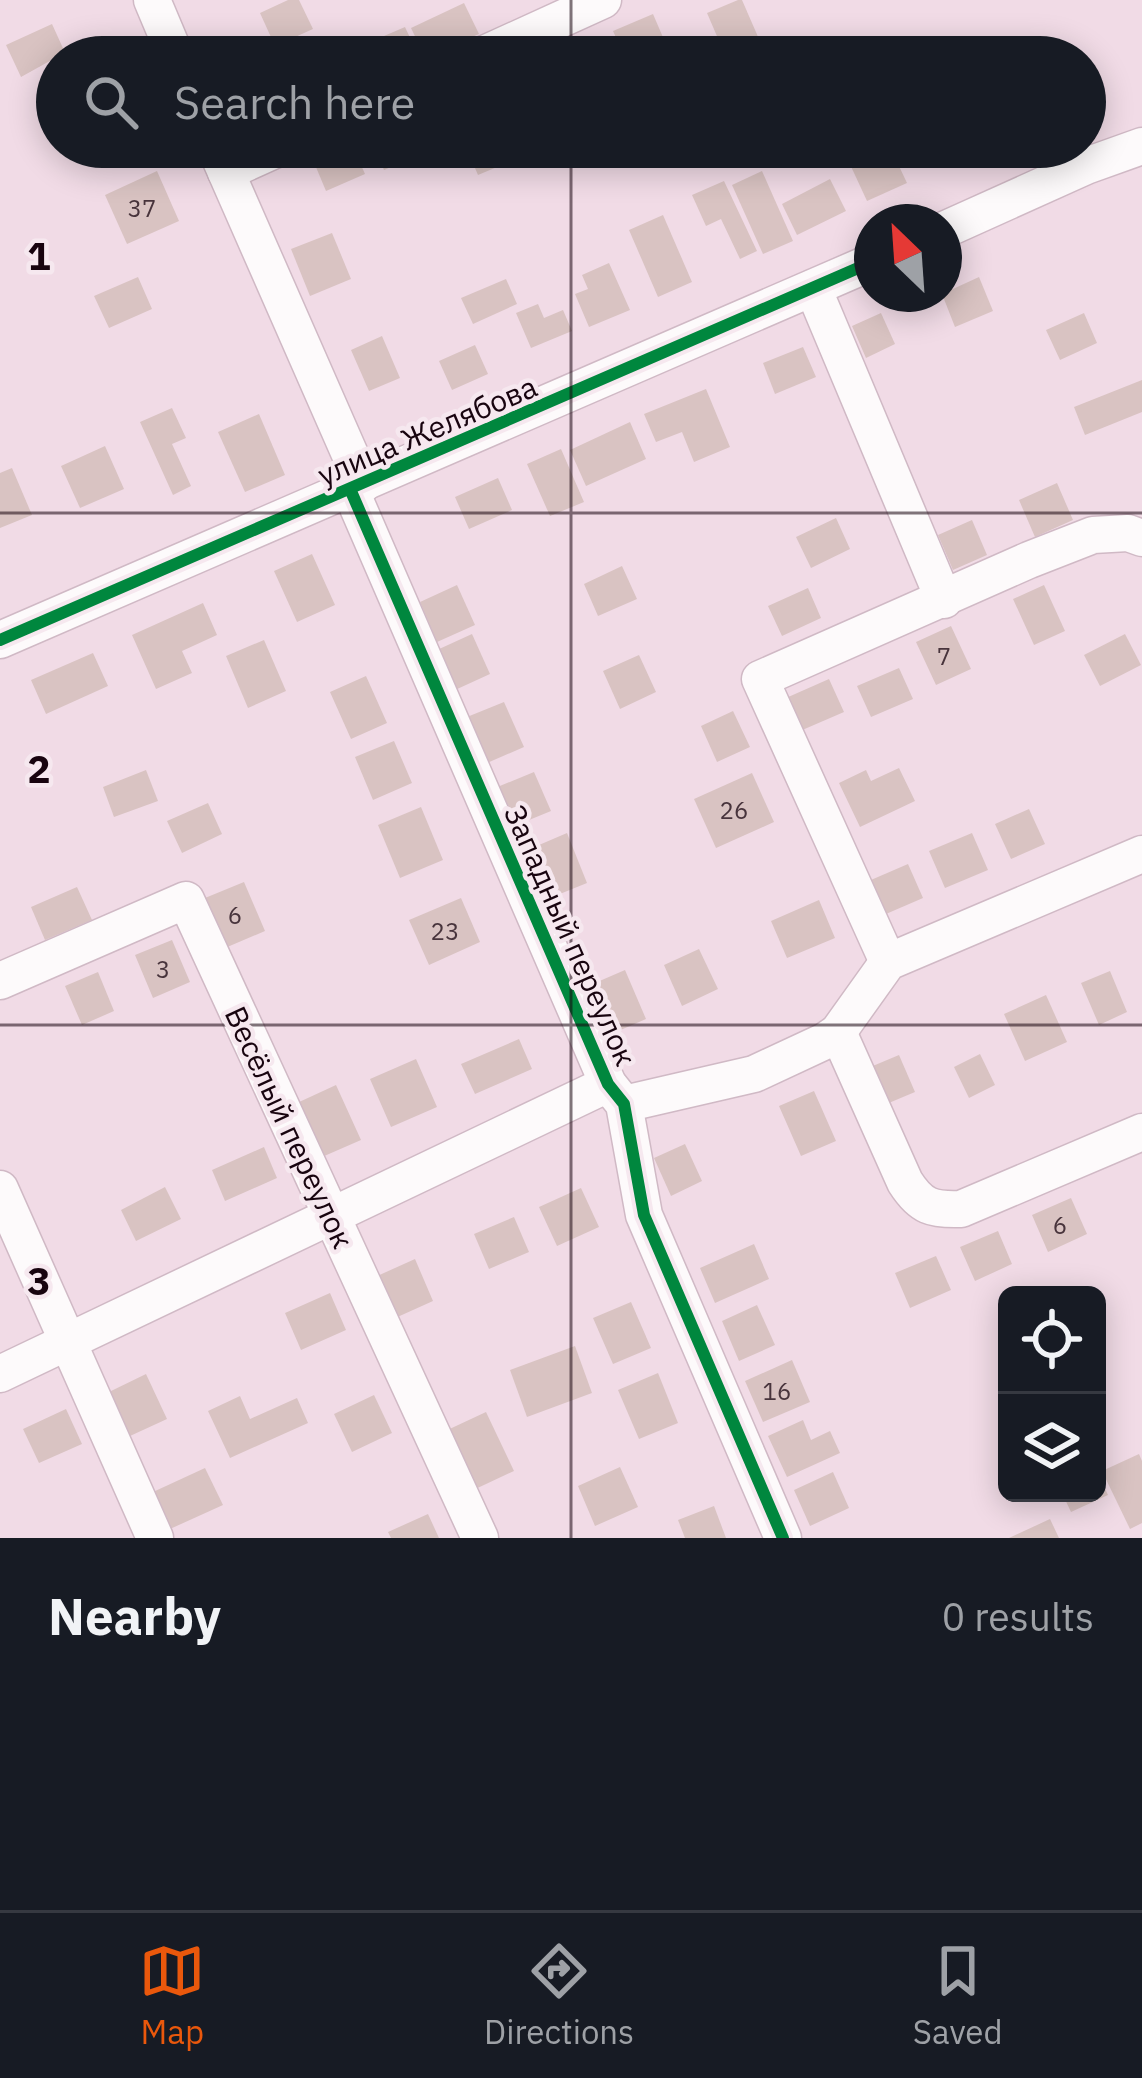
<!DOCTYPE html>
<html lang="en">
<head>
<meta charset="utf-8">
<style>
	body { margin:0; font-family:"IBM Plex Sans",sans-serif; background:#242831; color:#f1f3f6 }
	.controls { position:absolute; right:36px; bottom:36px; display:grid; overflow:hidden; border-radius:18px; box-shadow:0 6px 30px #0003 }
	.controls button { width:108px; height:108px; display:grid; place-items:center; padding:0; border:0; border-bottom:3px solid #363941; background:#171b24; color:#f1f3f6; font:60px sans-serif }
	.compass { position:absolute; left:854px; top:204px; width:108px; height:108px; border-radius:50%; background:#171b24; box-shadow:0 6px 30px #0003; rotate:335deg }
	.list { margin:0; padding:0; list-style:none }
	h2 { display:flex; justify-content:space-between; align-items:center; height:156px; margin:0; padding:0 48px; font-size:51px }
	h2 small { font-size:39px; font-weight:400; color:#9ea1a6 }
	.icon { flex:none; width:66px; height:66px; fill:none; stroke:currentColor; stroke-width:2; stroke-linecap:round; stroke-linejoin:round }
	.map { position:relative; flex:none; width:1142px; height:1538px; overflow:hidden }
	.search { position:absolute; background:#171b24; box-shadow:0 6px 30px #0003; left:36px; right:36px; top:36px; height:132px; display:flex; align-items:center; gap:30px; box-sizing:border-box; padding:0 42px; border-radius:66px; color:#9ea1a6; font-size:45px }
	.sheet { height:372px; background:#171b24 }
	nav { display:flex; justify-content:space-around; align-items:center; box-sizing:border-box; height:168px; border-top:3px solid #363941; background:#171b24; font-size:33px; color:#9ea1a6 }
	nav a { display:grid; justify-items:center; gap:6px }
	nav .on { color:#ea580c }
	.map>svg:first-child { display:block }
	.building { fill:#d9c3c2 }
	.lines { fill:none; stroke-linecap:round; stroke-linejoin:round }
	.minor-casing { stroke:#d0b9c5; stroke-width:39 }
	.minor { stroke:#fdfafb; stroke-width:36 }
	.cycleway-casing { stroke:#f6e8ef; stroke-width:20 }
	.cycleway { stroke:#00873e; stroke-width:12 }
	.grid { fill:none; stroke:#18040f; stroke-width:3; stroke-opacity:0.55 }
	.labels { text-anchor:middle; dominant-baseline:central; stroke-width:9; stroke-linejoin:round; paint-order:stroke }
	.number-label { font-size:24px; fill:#48343c }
	.street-label { font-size:30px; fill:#18040f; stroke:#f6e8ef }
	.grid-label { font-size:39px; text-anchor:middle; font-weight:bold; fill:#18040f; stroke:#f6e8ef; stroke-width:9; stroke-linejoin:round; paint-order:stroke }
</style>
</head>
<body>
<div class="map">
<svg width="1142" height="1538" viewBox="0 0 1142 1538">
	<rect width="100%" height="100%" fill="#f1dbe6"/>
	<g class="building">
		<path d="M 288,0 L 299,0 L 313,29 L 275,46 L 260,13 Z"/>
		<path d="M 738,0 L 742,0 L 762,46 L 737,57 L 726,57 L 707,13 Z"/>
		<path d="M 464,3 L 479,34 L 425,57 L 411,28 Z"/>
		<path d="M 653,14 L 665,42 L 625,57 L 613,31 Z"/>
		<path d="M 52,24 L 67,57 L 57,57 L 21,77 L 6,45 Z"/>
		<path d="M 405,27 L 419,57 L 369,57 L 363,45 Z"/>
		<path d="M 342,147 L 353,147 L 365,174 L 326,191 L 313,160 Z"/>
		<path d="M 374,147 L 437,147 L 384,170 Z"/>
		<path d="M 466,147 L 505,147 L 511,161 L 478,175 Z"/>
		<path d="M 842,147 L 890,147 L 907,183 L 867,201 Z"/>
		<path d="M 157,171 L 179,221 L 127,244 L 105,195 Z"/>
		<path d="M 762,171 L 793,241 L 763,254 L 732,185 Z"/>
		<path d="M 830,179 L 846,211 L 797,235 L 782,204 Z"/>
		<path d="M 724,181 L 757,251 L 740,259 L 721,219 L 706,226 L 692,195 Z"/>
		<path d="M 663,215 L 692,282 L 658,297 L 629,230 Z"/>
		<path d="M 332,233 L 351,279 L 310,296 L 291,249 Z"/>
		<path d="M 609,263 L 630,310 L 589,327 L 575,294 L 588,289 L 582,275 Z"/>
		<path d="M 138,277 L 152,309 L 109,328 L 94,296 Z"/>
		<path d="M 979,277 L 993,311 L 955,327 L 942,294 Z"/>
		<path d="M 506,279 L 517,304 L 473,324 L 461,298 Z"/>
		<path d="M 538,304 L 544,318 L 563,310 L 572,331 L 531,348 L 516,313 Z"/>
		<path d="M 881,313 L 895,344 L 866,358 L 852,326 Z"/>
		<path d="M 1084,313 L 1097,343 L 1060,360 L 1046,330 Z"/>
		<path d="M 382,336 L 400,378 L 369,391 L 351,350 Z"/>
		<path d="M 475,345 L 488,374 L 452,390 L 439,361 Z"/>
		<path d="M 803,347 L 816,377 L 775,394 L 763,363 Z"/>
		<path d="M 1142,380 L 1142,412 L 1085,435 L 1074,407 Z"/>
		<path d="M 706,389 L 730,447 L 694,462 L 682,432 L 656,442 L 644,414 Z"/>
		<path d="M 172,408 L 186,438 L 172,444 L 191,486 L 173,495 L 140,422 Z"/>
		<path d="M 259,414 L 285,475 L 245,492 L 218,432 Z"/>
		<path d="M 630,422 L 646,459 L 586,486 L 570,450 Z"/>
		<path d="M 105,446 L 124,489 L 80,508 L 61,466 Z"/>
		<path d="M 561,449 L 584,502 L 550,516 L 527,464 Z"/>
		<path d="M 12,468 L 32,515 L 0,528 L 0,473 Z"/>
		<path d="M 498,478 L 512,510 L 469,529 L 455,497 Z"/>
		<path d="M 1057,483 L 1073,520 L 1035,537 L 1019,500 Z"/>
		<path d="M 836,518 L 850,549 L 811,568 L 796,537 Z"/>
		<path d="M 972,520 L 987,555 L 953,570 L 938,535 Z"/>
		<path d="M 312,554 L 335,605 L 297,622 L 274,571 Z"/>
		<path d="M 622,566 L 637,599 L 598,616 L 584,584 Z"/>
		<path d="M 457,585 L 475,625 L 437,642 L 420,602 Z"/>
		<path d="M 1044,585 L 1065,631 L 1034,645 L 1013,599 Z"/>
		<path d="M 808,588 L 821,618 L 782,636 L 768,606 Z"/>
		<path d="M 203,603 L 217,635 L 182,651 L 192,673 L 156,689 L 132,635 Z"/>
		<path d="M 951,626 L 971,669 L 936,685 L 916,642 Z"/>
		<path d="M 472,634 L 490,674 L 455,690 L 437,650 Z"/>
		<path d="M 1125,634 L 1141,665 L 1100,686 L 1084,655 Z"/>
		<path d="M 264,640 L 286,691 L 248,708 L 226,656 Z"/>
		<path d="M 93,653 L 108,686 L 46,714 L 31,680 Z"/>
		<path d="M 639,655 L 656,692 L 620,709 L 603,671 Z"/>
		<path d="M 899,668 L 913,699 L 871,717 L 857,686 Z"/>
		<path d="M 366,676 L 387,723 L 351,739 L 330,692 Z"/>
		<path d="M 829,679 L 844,712 L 800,731 L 786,698 Z"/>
		<path d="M 504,702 L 524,747 L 487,763 L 467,717 Z"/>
		<path d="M 733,711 L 750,747 L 717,762 L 701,726 Z"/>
		<path d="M 394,741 L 412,783 L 373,800 L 355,757 Z"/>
		<path d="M 899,768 L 915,801 L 860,827 L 839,783 L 866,770 L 871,781 Z"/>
		<path d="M 146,770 L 158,801 L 114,817 L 103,787 Z"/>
		<path d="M 534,772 L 551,811 L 512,827 L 495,788 Z"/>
		<path d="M 752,773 L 774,822 L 716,848 L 694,799 Z"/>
		<path d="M 208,803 L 222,834 L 182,853 L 167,821 Z"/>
		<path d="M 421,807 L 443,860 L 400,878 L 378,825 Z"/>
		<path d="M 1029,809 L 1045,844 L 1011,859 L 995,824 Z"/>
		<path d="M 567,833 L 587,883 L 545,900 L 525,851 Z"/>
		<path d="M 972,833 L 988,870 L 945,888 L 929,851 Z"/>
		<path d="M 908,864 L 923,898 L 879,917 L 864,883 Z"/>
		<path d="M 244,882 L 265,931 L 225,948 L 205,898 Z"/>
		<path d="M 77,887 L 92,920 L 45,940 L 31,907 Z"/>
		<path d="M 461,898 L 480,942 L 429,965 L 409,920 Z"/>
		<path d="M 819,900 L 835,938 L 787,958 L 771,921 Z"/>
		<path d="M 172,940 L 190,982 L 153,998 L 135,955 Z"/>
		<path d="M 699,949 L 718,989 L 682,1006 L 664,965 Z"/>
		<path d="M 625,970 L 646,1019 L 602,1038 L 581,989 Z"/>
		<path d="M 1110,971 L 1127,1012 L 1099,1025 L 1081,983 Z"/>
		<path d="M 98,972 L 114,1011 L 82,1025 L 65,986 Z"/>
		<path d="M 1046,995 L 1067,1042 L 1025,1061 L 1004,1014 Z"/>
		<path d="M 519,1039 L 532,1069 L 475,1094 L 461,1064 Z"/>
		<path d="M 980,1054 L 995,1085 L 969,1098 L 954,1067 Z"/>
		<path d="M 899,1055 L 915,1092 L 884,1105 L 868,1068 Z"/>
		<path d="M 416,1059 L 437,1107 L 391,1127 L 370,1079 Z"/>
		<path d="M 336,1085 L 361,1140 L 322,1157 L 297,1103 Z"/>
		<path d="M 814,1091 L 836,1141 L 801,1156 L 779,1106 Z"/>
		<path d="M 685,1144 L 702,1181 L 671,1196 L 654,1158 Z"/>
		<path d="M 264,1147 L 277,1178 L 225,1201 L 212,1170 Z"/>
		<path d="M 165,1187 L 181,1219 L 136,1241 L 121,1210 Z"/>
		<path d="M 581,1188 L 599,1227 L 557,1246 L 539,1207 Z"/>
		<path d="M 1071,1198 L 1087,1234 L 1048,1252 L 1032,1215 Z"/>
		<path d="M 514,1217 L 529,1252 L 489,1269 L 474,1234 Z"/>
		<path d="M 998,1231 L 1012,1264 L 975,1281 L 960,1247 Z"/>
		<path d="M 754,1244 L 769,1279 L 715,1303 L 700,1268 Z"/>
		<path d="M 936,1256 L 951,1290 L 910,1308 L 895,1273 Z"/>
		<path d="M 415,1259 L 433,1301 L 393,1319 L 375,1277 Z"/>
		<path d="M 330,1293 L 346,1330 L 301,1350 L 285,1313 Z"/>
		<path d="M 631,1302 L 651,1348 L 613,1364 L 593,1318 Z"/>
		<path d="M 757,1305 L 775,1345 L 739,1361 L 722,1321 Z"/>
		<path d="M 575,1346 L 592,1393 L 527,1417 L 510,1370 Z"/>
		<path d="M 792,1360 L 810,1402 L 763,1422 L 745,1381 Z"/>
		<path d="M 658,1373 L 678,1423 L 639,1439 L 618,1390 Z"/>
		<path d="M 146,1374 L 167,1419 L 130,1436 L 109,1392 Z"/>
		<path d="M 374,1395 L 392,1433 L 352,1452 L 334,1414 Z"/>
		<path d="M 240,1396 L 250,1419 L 297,1398 L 308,1423 L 230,1458 L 208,1411 Z"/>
		<path d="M 66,1409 L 82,1444 L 39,1463 L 23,1429 Z"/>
		<path d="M 486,1412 L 514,1471 L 469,1492 L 441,1433 Z"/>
		<path d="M 803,1420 L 811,1440 L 830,1431 L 840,1453 L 787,1477 L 768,1436 Z"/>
		<path d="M 1139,1454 L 1142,1461 L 1142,1523 L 1130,1529 L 1102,1471 Z"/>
		<path d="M 620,1467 L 638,1507 L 595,1526 L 578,1486 Z"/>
		<path d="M 205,1468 L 223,1505 L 170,1529 L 153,1492 Z"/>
		<path d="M 833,1472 L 849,1508 L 810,1526 L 794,1490 Z"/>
		<path d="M 1097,1472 L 1108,1495 L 1071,1512 L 1062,1493 L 1097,1493 Z"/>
		<path d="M 714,1506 L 726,1538 L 685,1538 L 678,1520 Z"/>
		<path d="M 428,1514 L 439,1538 L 391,1538 L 388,1532 Z"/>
		<path d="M 1050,1519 L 1059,1538 L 1009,1538 Z"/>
	</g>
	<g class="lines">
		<g class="minor-casing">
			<g id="minor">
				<path d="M 152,0 L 176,57"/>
				<path d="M 478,57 L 603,0"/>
				<path d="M 215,147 L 363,484"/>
				<path d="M 226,172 L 281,147"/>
				<path d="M 944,230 L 1086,166 L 1142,146"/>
				<path d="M 813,288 L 944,600"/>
				<path d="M 350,489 L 608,1084 L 624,1104 L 644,1215 L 783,1538"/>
				<path d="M 0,640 L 872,262"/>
				<path d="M 888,962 L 760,679 L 1029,560 L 1093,535 L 1128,533 L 1142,538"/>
				<path d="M 0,981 L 186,900 L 480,1538"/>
				<path d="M 838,1032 L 905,1182 C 921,1207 932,1210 961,1209 L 1142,1132"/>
				<path d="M 624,1104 L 754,1074 L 825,1041 L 838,1032 L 888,962 L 1142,854"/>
				<path d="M 0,1189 L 155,1538"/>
				<path d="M 0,1374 L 608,1084"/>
			</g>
		</g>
		<use href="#minor" class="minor"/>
		<g class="cycleway-casing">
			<g id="cycleway">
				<path d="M 350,489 L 608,1084 L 624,1104 L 644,1215 L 783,1538"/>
				<path d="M 0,640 L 872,262"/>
			</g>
		</g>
		<use href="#cycleway" class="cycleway"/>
	</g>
	<path class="grid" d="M 571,0 L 571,57M 571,147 L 571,1538M 0,513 L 1142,513M 0,1025 L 1142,1025"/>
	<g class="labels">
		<g class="number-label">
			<text x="142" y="208">37</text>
			<text x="944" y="656">7</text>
			<text x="734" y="810">26</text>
			<text x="235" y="915">6</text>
			<text x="445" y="931">23</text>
			<text x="163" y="969">3</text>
			<text x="1060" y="1225">6</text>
			<text x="777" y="1391">16</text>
		</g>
		<g class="street-label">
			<text transform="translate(427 430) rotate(-23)">улица Желябова</text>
			<text transform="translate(571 935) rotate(66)">Западный переулок</text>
			<text transform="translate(290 1127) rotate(65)">Весёлый переулок</text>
		</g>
	</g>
	<g class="grid-label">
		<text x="39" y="270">1</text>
		<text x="39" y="783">2</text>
		<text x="39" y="1295">3</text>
	</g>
</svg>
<div class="controls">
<button><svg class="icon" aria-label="locate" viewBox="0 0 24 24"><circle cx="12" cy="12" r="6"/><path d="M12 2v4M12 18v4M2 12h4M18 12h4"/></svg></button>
<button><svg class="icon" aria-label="layers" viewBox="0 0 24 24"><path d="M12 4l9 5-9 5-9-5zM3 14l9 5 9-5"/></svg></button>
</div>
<svg class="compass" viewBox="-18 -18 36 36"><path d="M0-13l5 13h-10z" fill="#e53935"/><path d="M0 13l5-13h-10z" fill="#9ea1a6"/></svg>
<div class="search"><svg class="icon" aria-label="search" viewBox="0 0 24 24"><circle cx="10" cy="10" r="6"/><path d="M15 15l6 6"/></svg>Search here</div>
</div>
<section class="sheet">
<h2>Nearby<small>0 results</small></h2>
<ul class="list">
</ul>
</section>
<nav>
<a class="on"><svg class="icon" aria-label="map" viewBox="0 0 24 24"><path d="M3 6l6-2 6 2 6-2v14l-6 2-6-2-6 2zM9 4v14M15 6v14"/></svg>Map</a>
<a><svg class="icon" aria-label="directions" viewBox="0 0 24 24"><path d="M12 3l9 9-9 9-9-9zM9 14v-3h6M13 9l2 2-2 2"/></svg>Directions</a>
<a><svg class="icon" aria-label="saved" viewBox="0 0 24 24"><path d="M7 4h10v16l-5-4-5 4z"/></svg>Saved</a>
</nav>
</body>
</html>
